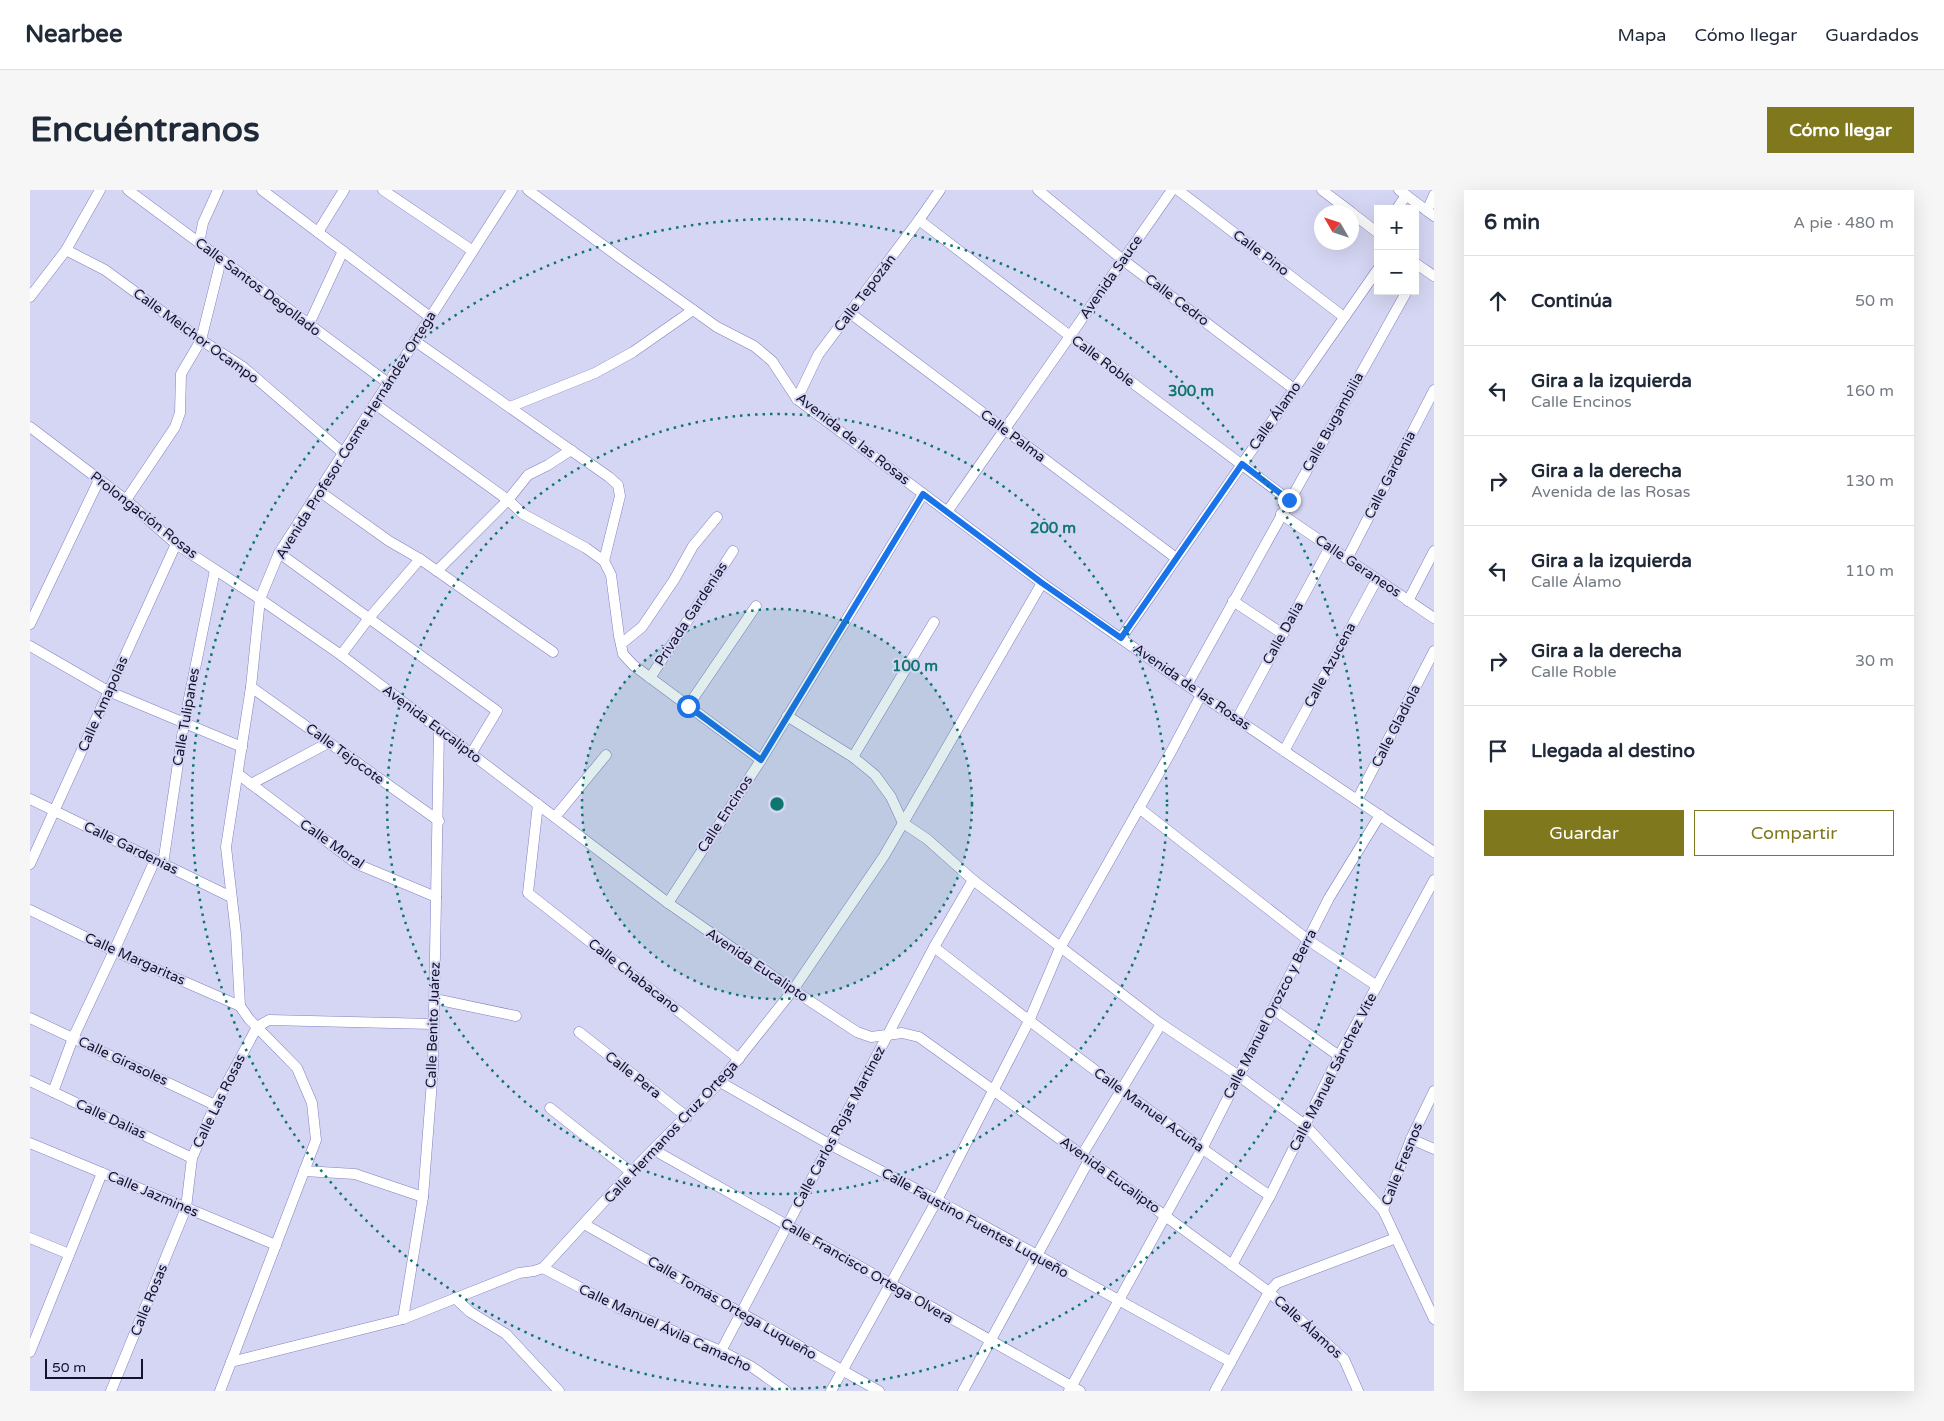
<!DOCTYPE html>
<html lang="es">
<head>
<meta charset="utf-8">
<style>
	body { margin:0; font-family:"Varela Round",sans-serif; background:#f6f6f7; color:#1f2937 }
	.controls { position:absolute; right:15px; top:15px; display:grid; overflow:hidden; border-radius:0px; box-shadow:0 5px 20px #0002 }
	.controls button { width:45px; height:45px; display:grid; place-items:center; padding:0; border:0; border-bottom:1px solid #e0e1e3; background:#fff; color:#1f2937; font:25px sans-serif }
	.compass { position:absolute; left:1284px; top:15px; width:45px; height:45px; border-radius:50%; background:#fff; box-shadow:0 5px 20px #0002; rotate:309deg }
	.scale { position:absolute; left:15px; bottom:12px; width:98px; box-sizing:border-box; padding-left:5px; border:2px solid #14122c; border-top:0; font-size:14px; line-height:18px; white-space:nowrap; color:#14122c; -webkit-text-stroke:4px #d5d6f3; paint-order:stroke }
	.stop { position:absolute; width:15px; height:15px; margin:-11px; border:4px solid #1a73e8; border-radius:50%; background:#fff }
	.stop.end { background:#1a73e8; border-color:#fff; box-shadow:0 1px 5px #0008 }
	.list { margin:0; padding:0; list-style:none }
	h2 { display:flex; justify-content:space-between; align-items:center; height:65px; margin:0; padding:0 20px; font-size:21px }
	h2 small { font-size:16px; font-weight:400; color:#747a83 }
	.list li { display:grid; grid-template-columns:32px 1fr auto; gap:15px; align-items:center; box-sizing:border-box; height:90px; padding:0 20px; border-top:1px solid #e0e1e3 }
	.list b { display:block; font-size:19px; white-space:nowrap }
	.list p { margin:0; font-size:16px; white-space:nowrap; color:#747a83 }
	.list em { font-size:16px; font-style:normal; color:#747a83 }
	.actions { display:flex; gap:10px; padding:15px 20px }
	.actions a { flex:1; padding:11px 0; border:1px solid #80781d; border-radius:0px; text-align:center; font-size:18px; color:#80781d }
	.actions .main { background:#80781d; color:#fff }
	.icon { flex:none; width:28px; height:28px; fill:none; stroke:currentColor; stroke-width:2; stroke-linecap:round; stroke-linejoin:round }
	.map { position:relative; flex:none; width:1404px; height:1201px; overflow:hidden; border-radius:0px }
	header { display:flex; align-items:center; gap:30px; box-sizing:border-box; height:70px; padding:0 25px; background:#fff; border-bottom:1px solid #e0e1e3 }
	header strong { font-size:24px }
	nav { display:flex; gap:28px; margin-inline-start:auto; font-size:18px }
	.intro { display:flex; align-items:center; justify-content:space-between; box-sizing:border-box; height:120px; padding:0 30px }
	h1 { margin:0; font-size:35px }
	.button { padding:12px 22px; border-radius:0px; background:#80781d; color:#fff; font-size:18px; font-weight:700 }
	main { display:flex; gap:30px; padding:0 30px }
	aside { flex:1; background:#fff; border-radius:0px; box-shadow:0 5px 20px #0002 }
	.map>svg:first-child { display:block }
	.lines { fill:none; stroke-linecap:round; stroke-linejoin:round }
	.minor-casing { stroke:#8180c3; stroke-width:11 }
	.minor { stroke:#fff; stroke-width:10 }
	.route { stroke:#1a73e8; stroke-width:6 }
	.ring { fill:none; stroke:#0f766e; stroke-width:2.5; stroke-dasharray:2.5 5 }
	.labels { text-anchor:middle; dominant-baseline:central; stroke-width:4; stroke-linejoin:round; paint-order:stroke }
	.street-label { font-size:14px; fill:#14122c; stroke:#d5d6f3 }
	.centre { fill:#0f766e; stroke:#d5d6f3; stroke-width:2.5 }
	.ring-label { font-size:15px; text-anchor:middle; font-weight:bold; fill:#0f766e; stroke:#d5d6f3; stroke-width:4; stroke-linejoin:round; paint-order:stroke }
</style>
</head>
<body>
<header>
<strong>Nearbee</strong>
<nav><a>Mapa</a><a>Cómo llegar</a><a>Guardados</a></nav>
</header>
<div class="intro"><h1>Encuéntranos</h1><a class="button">Cómo llegar</a></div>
<main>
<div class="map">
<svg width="1404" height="1201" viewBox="0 0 1404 1201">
	<rect width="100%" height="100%" fill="#d5d6f3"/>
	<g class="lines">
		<g class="minor-casing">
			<g id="minor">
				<path d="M 98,0 L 358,193"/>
				<path d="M 232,0 L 400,127"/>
				<path d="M 353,0 L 443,61"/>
				<path d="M 498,0 L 593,70 L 687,137 L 724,156 L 742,171 L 767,209 L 1012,393 L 1171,505 L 1404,662"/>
				<path d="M 1008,0 L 1093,70 L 1264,199"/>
				<path d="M 1148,0 L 1314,127"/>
				<path d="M 1292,0 L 1321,22"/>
				<path d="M 1369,0 L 1404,26"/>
				<path d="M 1367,19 L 1376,5"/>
				<path d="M 1397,21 L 1404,5"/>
				<path d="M 1322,23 L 1348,43"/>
				<path d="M 889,30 L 1040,146 L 1259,310"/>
				<path d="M 288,42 L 314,0"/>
				<path d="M 169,53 L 173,33 L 188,0"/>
				<path d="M 36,60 L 75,80 L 171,150 L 213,177 L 313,263"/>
				<path d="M 1385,73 L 1404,86"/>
				<path d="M 0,107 L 36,60 L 70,0"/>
				<path d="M 820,123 L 1146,368"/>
				<path d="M 279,134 L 313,61"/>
				<path d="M 385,151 L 579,287 L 588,295 L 590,306 L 574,371"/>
				<path d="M 767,209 L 788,165 L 889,30 L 910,0"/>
				<path d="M 345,214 L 478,310 L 493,324 L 556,358 L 574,371 L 581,385 L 589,446 L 593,464 L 603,475 L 731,570"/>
				<path d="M 480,217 L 565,183 L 603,162 L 663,120"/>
				<path d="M 0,237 L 96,310 L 146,354 L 230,409 L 311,465 L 638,713 L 763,800 L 827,842 L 841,847 L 872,843 L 889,847 L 963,900 L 1239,1102 L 1314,1169 L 1328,1201"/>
				<path d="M 289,301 L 359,351 L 390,369 L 523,462"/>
				<path d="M 96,310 L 145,237 L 150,223 L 151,184 L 171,150 L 191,70"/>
				<path d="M 917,322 L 1142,0"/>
				<path d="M 1251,324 L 1404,428"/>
				<path d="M 249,363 L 467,521 L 441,564"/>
				<path d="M 1317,369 L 1404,200"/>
				<path d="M 407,381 L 478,310 L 498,285 L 518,275 L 541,260"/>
				<path d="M 1203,411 L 1253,444"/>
				<path d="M 1378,411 L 1404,361"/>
				<path d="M 0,434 L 69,290"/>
				<path d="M 1091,448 L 1348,79"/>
				<path d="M 591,454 L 612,437 L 644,390 L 663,356 L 687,327"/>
				<path d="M 0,456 L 78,501 L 212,557"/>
				<path d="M 311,465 L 339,428 L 390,369"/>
				<path d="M 620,488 L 703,361"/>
				<path d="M 1157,495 L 1377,101"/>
				<path d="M 221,497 L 409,631"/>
				<path d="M 658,516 L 726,416"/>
				<path d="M 757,526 L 823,567 L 845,585 L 861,607 L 873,633 L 897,649 L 943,690 L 1131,834 L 1209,886 L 1275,935 L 1353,1020 L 1404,1129"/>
				<path d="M 1207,529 L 1300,357"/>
				<path d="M 1254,561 L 1347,389"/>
				<path d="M 823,567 L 904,432"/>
				<path d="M 208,584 L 327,674 L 406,707"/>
				<path d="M 221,594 L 298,553"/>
				<path d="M 0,609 L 201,707"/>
				<path d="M 1327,610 L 1404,461"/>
				<path d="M 508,614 L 498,703 L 709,869"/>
				<path d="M 1109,618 L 1278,750 L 1347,796"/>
				<path d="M 525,627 L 576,565"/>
				<path d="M 0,674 L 146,354"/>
				<path d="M 133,674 L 154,533 L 185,380"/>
				<path d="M 638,713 L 731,570 L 893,304"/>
				<path d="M 0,720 L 84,761 L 210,816"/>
				<path d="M 904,757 C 1014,843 1125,927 1240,1006"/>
				<path d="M 405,809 L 486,826"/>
				<path d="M 1243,819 L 1309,866"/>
				<path d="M 0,828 L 185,915"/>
				<path d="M 549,842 L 657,927"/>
				<path d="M 0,891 L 162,968"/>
				<path d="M 690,892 L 799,954 L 907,1010 L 1201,1172"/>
				<path d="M 23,902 L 43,848 L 84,761 L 125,670"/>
				<path d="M 520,918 L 601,982"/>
				<path d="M 1381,949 L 1404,959"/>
				<path d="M 0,953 L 246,1055"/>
				<path d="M 624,960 L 1050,1201"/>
				<path d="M 1052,965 L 1131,834"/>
				<path d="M 274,981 L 325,984 L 393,1007"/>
				<path d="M 1353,1020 L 1381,949 L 1404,901"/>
				<path d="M 554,1034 L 849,1201"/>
				<path d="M 0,1048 L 39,1064"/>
				<path d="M 1202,1075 L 1240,1006 L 1309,866 L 1404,690"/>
				<path d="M 513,1078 L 589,1118 L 691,1161 L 722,1177 L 756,1201"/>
				<path d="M 425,1108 L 440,1122 L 476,1144 L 529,1201"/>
				<path d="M 373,1129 L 393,1007 L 403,878 L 409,539"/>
				<path d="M 691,1161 L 904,757 L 943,690"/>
				<path d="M 0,1162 L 72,983"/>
				<path d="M 201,1172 L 373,1129 L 489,1083 L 504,1081 L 513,1078 L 601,982 L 690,892 L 763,800 L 854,666 L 1012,393"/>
				<path d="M 81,1201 L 156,1018 L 162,968 L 185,915 L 227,837 L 239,830 L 403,834"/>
				<path d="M 190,1201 L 286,950 L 282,913 L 267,878 L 219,829 L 210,816 L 206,744 L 196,657 L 221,497 L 230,409 L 249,363 L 482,0"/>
				<path d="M 801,1201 L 907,1010 L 999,831 L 1030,758 L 1142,560 L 1171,505"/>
				<path d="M 933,1201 L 1059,970"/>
				<path d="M 1039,1201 L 1172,959 L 1299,708 L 1350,625"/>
				<path d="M 1185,1201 L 1239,1102 L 1247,1093 L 1366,1048"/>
			</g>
		</g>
		<use href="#minor" class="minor"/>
	</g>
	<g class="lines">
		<path class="route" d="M 658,516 L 731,570 L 893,304 L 1012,393 L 1091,448 L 1212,274 L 1259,310"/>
	</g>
	<circle cx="747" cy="614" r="195" fill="#0f766e" fill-opacity=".12"/>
	<g class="ring">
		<circle cx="747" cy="614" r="195"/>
		<circle cx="747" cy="614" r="390"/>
		<circle cx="747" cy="614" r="585"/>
	</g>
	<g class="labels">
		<g class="street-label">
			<text transform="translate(1231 63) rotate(37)">Calle Pino</text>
			<text transform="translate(1081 87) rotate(-55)">Avenida Sauce</text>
			<text transform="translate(228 97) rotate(37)">Calle Santos Degollado</text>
			<text transform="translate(835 103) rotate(-53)">Calle Tepozán</text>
			<text transform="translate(1147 110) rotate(37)">Calle Cedro</text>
			<text transform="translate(166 146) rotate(36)">Calle Melchor Ocampo</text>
			<text transform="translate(1073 171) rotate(37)">Calle Roble</text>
			<text transform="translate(1245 226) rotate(-55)">Calle Álamo</text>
			<text transform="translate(1303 232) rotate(-61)">Calle Bugambilia</text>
			<text transform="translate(326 245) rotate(-58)">Avenida Profesor Cosme Hernández Ortega</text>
			<text transform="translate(983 246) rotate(37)">Calle Palma</text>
			<text transform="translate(823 249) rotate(38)">Avenida de las Rosas</text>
			<text transform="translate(1360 285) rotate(-63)">Calle Gardenia</text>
			<text transform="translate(114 325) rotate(38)">Prolongación Rosas</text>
			<text transform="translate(1328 376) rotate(34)">Calle Geraneos</text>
			<text transform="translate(661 424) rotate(-57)">Privada Gardenias</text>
			<text transform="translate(1253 443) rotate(-61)">Calle Dalia</text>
			<text transform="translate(1300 475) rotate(-62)">Calle Azucena</text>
			<text transform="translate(1162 497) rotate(35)">Avenida de las Rosas</text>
			<text transform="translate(73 514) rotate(-66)">Calle Amapolas</text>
			<text transform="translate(156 527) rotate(-80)">Calle Tulipanes</text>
			<text transform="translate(402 534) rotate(37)">Avenida Eucalipto</text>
			<text transform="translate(1366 536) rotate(-63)">Calle Gladiola</text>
			<text transform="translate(315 564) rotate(36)">Calle Tejocote</text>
			<text transform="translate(695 624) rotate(-57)">Calle Encinos</text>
			<text transform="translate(302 654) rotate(35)">Calle Moral</text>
			<text transform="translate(101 658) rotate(26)">Calle Gardenias</text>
			<text transform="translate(105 769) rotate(24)">Calle Margaritas</text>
			<text transform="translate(727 775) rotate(34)">Avenida Eucalipto</text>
			<text transform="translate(604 786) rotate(38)">Calle Chabacano</text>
			<text transform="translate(1240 824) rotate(-63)">Calle Manuel Orozco y Berra</text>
			<text transform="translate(403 835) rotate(-88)">Calle Benito Juárez</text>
			<text transform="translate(93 871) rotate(25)">Calle Girasoles</text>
			<text transform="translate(1303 882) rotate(-63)">Calle Manuel Sánchez Vite</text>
			<text transform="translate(603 885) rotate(38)">Calle Pera</text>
			<text transform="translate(189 911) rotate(-64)">Calle Las Rosas</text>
			<text transform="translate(1119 920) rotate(36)">Calle Manuel Acuña</text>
			<text transform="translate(81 929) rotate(25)">Calle Dalias</text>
			<text transform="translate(809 937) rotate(-62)">Calle Carlos Rojas Martínez</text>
			<text transform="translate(641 942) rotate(-47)">Calle Hermanos Cruz Ortega</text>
			<text transform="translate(1372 974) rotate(-68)">Calle Fresnos</text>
			<text transform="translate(1080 985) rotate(36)">Avenida Eucalipto</text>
			<text transform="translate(123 1004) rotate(23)">Calle Jazmines</text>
			<text transform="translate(945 1033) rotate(29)">Calle Faustino Fuentes Luqueño</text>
			<text transform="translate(837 1081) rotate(30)">Calle Francisco Ortega Olvera</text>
			<text transform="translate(119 1110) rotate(-68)">Calle Rosas</text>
			<text transform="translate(702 1118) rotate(30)">Calle Tomás Ortega Luqueño</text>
			<text transform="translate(1278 1137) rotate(42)">Calle Álamos</text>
			<text transform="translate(635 1138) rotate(25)">Calle Manuel Ávila Camacho</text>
		</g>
	</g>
	<circle cx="747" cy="614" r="8" class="centre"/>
	<g class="ring-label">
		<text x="1161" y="206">300 m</text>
		<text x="1023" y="343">200 m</text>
		<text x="885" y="481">100 m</text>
	</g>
</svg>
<div class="controls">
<button>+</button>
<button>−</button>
</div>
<svg class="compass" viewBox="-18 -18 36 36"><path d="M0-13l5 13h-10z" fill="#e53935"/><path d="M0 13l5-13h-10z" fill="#747a83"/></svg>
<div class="scale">50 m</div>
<div class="stop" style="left:658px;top:516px"></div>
<div class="stop end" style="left:1259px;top:310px"></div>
</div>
<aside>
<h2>6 min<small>A pie · 480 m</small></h2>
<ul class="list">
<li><svg class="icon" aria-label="ahead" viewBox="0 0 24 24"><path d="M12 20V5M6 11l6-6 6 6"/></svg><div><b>Continúa</b></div><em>50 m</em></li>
<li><svg class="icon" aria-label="left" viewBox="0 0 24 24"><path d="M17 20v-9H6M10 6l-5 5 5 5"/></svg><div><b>Gira a la izquierda</b><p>Calle Encinos</p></div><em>160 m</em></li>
<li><svg class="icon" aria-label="right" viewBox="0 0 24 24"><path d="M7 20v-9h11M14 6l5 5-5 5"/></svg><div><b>Gira a la derecha</b><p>Avenida de las Rosas</p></div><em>130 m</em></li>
<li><svg class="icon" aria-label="left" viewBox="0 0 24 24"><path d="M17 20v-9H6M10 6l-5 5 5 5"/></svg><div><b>Gira a la izquierda</b><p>Calle Álamo</p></div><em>110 m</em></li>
<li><svg class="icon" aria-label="right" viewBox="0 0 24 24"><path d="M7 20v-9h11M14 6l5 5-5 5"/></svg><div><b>Gira a la derecha</b><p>Calle Roble</p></div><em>30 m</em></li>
<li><svg class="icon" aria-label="arrive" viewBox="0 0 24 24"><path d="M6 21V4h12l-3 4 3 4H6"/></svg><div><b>Llegada al destino</b></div></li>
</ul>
<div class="actions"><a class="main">Guardar</a><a>Compartir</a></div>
</aside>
</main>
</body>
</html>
